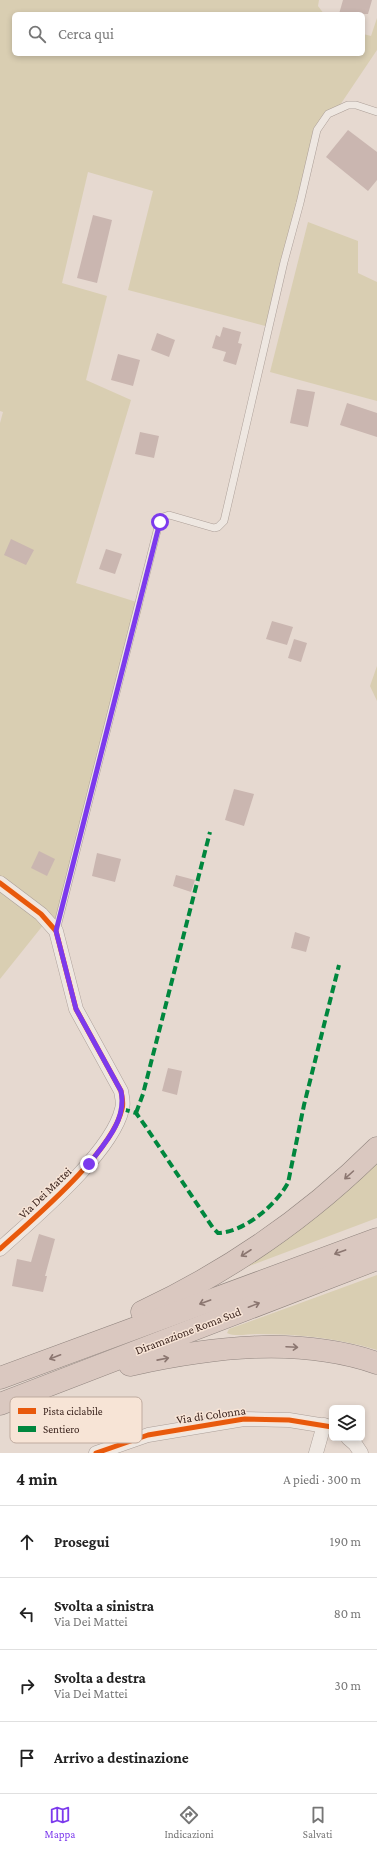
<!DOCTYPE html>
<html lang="it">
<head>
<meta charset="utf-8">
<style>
	body { margin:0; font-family:"Crimson Pro",serif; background:#f2f2f2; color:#222 }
	.controls { position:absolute; right:12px; bottom:12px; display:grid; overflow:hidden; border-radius:6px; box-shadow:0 2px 6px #0003 }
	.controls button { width:36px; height:36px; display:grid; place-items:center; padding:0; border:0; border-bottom:1px solid #e0e0e0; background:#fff; color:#222; font:20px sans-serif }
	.stop { position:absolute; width:12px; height:12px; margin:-9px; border:3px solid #7c3aed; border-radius:50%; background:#fff }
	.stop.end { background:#7c3aed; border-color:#fff; box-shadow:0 1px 4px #0008 }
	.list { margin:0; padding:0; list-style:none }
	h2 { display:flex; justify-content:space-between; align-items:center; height:52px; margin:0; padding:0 16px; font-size:17px }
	h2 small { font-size:13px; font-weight:400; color:#767676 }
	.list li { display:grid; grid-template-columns:26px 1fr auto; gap:12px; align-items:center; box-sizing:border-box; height:72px; padding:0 16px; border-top:1px solid #e0e0e0 }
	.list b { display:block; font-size:15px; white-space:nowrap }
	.list p { margin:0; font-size:13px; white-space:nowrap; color:#767676 }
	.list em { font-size:13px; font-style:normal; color:#767676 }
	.icon { flex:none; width:22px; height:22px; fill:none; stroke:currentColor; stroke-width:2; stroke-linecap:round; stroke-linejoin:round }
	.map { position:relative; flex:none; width:377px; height:1453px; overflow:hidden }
	.search { position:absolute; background:#fff; box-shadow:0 2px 6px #0003; left:12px; right:12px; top:12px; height:44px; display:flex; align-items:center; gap:10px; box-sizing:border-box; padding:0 14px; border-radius:6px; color:#767676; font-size:15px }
	.sheet { height:340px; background:#fff }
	nav { display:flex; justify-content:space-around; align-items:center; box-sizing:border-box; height:56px; border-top:1px solid #e0e0e0; background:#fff; font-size:11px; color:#767676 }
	nav a { display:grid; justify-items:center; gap:2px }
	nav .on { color:#7c3aed }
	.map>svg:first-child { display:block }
	.green { fill:#d9ceb2 }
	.building { fill:#cab6b0 }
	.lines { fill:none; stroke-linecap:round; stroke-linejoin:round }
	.lane-casing { stroke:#ac9f98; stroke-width:8 }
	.street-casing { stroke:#ac9f98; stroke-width:15 }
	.highway-casing { stroke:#91857f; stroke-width:23 }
	.lane { stroke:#eee7e1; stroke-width:7 }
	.street { stroke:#eee7e1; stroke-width:14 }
	.highway { stroke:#dac8c0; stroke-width:22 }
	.quiet { stroke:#00873e; stroke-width:4; stroke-dasharray:8 4; stroke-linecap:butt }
	.cycleway-casing { stroke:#f7e4d6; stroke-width:8 }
	.cycleway { stroke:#e8590c; stroke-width:5 }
	.oneway { stroke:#8b7670 }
	.route { stroke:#7c3aed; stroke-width:5 }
	.labels { text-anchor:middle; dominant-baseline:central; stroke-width:3; stroke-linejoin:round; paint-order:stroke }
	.street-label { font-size:12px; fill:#3c251f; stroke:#f7e4d6 }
	.key { fill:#f7e4d6; stroke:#bfab9f; stroke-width:1 }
	.key-label { font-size:11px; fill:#3c251f }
</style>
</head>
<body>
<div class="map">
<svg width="377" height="1453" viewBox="0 0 377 1453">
	<rect width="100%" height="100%" fill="#e6d9d0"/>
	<g class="green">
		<path d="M 0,0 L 319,0 L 318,6 L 324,14 L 14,14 L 14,54 L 363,54 L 363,34 L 371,36 L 377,18 L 377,50 L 338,108 L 322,122 L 269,327 L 128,290 L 153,191 L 88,172 L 62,283 L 107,296 L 86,380 L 131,400 L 76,583 L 143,604 L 58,918 L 48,919 L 0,979 L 0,423 L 3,412 L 0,411 Z"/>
		<path d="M 308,222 L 358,241 L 358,273 L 377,282 L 377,401 L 270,372 Z"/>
		<path d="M 377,666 L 377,701 L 370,686 Z"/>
		<path d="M 377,1154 L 377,1218 L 236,1271 Z"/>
		<path d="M 377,1275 L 377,1350 C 337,1338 299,1334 258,1334 C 249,1334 234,1337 227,1333 L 229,1329 Z"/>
	</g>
	<g class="building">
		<path d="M 343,0 L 372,0 L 368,14 L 339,14 Z"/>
		<path d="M 348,130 L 377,152 L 377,180 L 368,191 L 326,157 Z"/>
		<path d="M 93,215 L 112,220 L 97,283 L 77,278 Z"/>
		<path d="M 223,327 L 241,332 L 238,343 L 242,344 L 236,365 L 223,361 L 226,352 L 212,348 L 216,335 L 220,337 Z"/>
		<path d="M 157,333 L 175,340 L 169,357 L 151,350 Z"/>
		<path d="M 118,354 L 140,360 L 133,386 L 111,380 Z"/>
		<path d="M 297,389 L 315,392 L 308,427 L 290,423 Z"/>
		<path d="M 347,403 L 377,413 L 377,437 L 340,425 Z"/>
		<path d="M 140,432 L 159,436 L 154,458 L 135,454 Z"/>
		<path d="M 11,539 L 34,550 L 26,565 L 4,555 Z"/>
		<path d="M 106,549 L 122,554 L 115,574 L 99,569 Z"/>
		<path d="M 272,621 L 293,627 L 287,645 L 266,639 Z"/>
		<path d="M 294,639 L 307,643 L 301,662 L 288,658 Z"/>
		<path d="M 234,789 L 254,794 L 244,826 L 225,820 Z"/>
		<path d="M 39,851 L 55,859 L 47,876 L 31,868 Z"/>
		<path d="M 97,853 L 121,859 L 115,882 L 92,876 Z"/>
		<path d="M 176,875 L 195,880 L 191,892 L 173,886 Z"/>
		<path d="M 295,932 L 310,937 L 306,952 L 291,948 Z"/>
		<path d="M 168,1068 L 182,1071 L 177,1095 L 162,1091 Z"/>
		<path d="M 39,1234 L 55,1239 L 45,1276 L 47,1276 L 43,1292 L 12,1286 L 17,1259 L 31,1262 Z"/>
	</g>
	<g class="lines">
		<g class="lane-casing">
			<path id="lane" d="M 56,931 L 158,527 L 163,517 L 169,515 L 214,528 L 218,527 L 224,521 L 284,262 L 300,203 L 317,130 L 328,114 L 348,105 L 356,105 L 377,112"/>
		</g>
		<g class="street-casing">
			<g id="street">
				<path d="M 0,883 L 41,914 L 56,931 L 76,1009 L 121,1091 C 122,1097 124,1103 122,1109 C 112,1153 34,1218 0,1249"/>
				<path d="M 348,1438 L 355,1444 L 361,1453"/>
				<path d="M 96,1453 L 148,1435 L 244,1419 L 289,1420 L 332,1427"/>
				<path d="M 316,1453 L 324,1425"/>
			</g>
		</g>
		<g class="highway-casing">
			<g id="highway">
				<path d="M 142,1312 C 229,1271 309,1216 377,1148"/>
				<path d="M 130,1365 C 211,1347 298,1336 377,1363"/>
				<path d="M 0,1378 L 377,1239"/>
				<path d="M 0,1404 L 377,1259"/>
			</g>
		</g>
		<use href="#lane" class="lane"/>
		<use href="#street" class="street"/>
		<use href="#highway" class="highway"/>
		<g class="quiet">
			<path d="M 122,1109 L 136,1113 L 146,1127 L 213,1228 L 218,1233 C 244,1232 275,1206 288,1183 L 304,1105 L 339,965"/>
			<path d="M 136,1113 L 143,1094 L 210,832"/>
		</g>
		<g class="cycleway-casing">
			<g id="cycleway">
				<path d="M 0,883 L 41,914 L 56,931 L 76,1009 L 121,1091 C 122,1097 124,1103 122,1109 C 112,1153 34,1218 0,1249"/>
				<path d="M 96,1453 L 148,1435 L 244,1419 L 289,1420 L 332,1427"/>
			</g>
		</g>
		<use href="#cycleway" class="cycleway"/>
	</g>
	<defs><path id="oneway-shaft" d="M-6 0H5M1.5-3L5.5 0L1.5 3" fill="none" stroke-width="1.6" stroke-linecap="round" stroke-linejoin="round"/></defs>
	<g class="oneway">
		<use href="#oneway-shaft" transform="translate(349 1175) rotate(138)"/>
		<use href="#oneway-shaft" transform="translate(340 1252) rotate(160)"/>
		<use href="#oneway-shaft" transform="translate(246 1253) rotate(147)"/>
		<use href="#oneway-shaft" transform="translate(205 1302) rotate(160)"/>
		<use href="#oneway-shaft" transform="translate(254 1305) rotate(-21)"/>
		<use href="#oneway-shaft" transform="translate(292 1347) rotate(3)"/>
		<use href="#oneway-shaft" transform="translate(55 1357) rotate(159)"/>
		<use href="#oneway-shaft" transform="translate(163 1359) rotate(-11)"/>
	</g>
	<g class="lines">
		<path class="route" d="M 89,1164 C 105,1143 127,1120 121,1091 L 76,1009 L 56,931 L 160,522"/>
	</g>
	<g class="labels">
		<g class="street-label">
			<text transform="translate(45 1193) rotate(-44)">Via Dei Mattei</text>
			<text transform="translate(188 1331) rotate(-21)">Diramazione Roma Sud</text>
			<text transform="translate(211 1415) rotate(-8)">Via di Colonna</text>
		</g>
	</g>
	<rect x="10" y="1397" width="132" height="46" rx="6" class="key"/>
	<rect x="18" y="1408" width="18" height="6" fill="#e8590c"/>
	<rect x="18" y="1426" width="18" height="6" fill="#00873e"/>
	<g class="key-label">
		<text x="43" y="1415">Pista ciclabile</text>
		<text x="43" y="1433">Sentiero</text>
	</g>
</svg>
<div class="controls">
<button><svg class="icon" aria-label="layers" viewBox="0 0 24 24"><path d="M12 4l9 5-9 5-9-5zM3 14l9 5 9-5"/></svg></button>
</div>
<div class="stop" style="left:160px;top:522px"></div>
<div class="stop end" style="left:89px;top:1164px"></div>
<div class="search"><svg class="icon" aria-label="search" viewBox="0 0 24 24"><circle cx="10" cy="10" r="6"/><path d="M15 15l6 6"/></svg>Cerca qui</div>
</div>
<section class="sheet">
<h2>4 min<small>A piedi · 300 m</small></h2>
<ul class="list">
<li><svg class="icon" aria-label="ahead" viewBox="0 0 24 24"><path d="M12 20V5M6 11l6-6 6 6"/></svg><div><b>Prosegui</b></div><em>190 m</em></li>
<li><svg class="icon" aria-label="left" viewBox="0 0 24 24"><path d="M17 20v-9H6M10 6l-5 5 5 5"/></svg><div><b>Svolta a sinistra</b><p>Via Dei Mattei</p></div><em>80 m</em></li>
<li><svg class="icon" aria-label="right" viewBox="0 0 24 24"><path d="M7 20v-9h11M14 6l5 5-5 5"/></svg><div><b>Svolta a destra</b><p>Via Dei Mattei</p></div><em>30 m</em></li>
<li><svg class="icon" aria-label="arrive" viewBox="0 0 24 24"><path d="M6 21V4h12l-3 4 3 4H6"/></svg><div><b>Arrivo a destinazione</b></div></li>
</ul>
</section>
<nav>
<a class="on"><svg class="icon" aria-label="map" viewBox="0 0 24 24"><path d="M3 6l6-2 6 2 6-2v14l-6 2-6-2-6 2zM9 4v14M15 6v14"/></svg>Mappa</a>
<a><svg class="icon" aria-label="directions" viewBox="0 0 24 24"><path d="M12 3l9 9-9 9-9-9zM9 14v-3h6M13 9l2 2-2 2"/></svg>Indicazioni</a>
<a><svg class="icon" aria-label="saved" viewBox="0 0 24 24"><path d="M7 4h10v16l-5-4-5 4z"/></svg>Salvati</a>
</nav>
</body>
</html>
